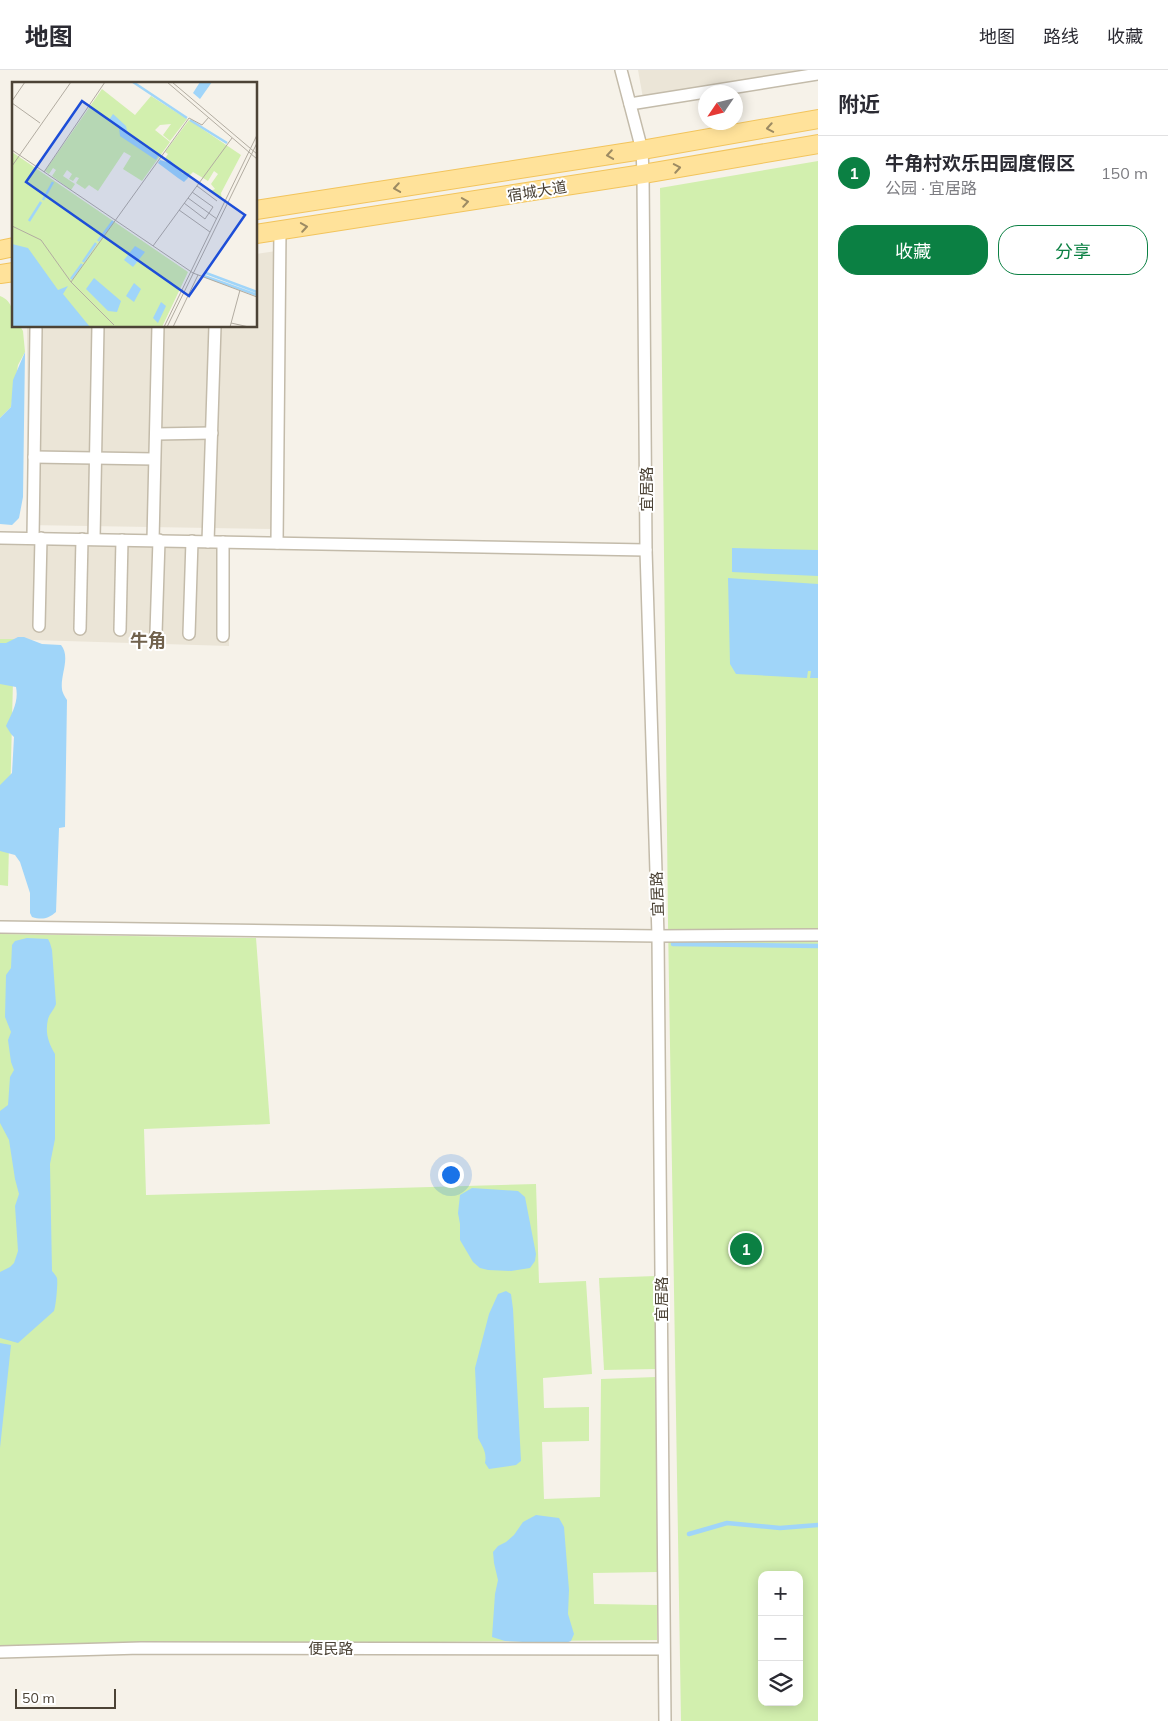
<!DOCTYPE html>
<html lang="zh">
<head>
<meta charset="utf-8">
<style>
	body { margin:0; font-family:Mulish,"Noto Sans SC",sans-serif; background:#f7f7f7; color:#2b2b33 }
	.controls { position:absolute; right:15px; bottom:15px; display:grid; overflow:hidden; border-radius:10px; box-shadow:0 2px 12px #0003 }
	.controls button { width:45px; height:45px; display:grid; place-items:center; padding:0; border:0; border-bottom:1px solid #e1e1e2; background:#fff; color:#2b2b33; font:25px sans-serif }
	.compass { position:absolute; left:698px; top:15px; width:45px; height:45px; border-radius:50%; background:#fff; box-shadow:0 2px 12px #0003; rotate:235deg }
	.scale { position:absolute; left:15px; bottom:12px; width:101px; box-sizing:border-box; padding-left:5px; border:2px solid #4c4336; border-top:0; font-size:14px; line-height:18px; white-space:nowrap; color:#4c4336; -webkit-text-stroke:4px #fff; paint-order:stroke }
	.you { position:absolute; left:450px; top:1104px; width:18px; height:18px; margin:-12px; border:4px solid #fff; border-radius:50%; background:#1a73e8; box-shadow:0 0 0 8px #1a73e833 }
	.badge { display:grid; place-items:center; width:32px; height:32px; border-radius:50%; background:#0b8043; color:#fff; font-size:16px; font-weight:700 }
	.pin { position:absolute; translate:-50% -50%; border:2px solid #fff; box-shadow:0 1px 5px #0006 }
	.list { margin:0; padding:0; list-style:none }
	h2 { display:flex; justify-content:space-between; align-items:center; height:65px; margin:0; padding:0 20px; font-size:21px }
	h2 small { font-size:16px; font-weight:400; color:#7c7c81 }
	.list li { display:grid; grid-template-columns:32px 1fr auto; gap:15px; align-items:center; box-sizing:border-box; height:75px; padding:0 20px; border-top:1px solid #e1e1e2 }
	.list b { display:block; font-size:19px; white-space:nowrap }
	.list p { margin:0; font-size:16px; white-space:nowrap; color:#7c7c81 }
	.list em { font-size:16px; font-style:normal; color:#7c7c81 }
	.actions { display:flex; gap:10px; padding:15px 20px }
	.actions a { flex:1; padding:11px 0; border:1px solid #0b8043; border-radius:20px; text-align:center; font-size:18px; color:#0b8043 }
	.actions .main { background:#0b8043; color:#fff }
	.icon { flex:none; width:28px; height:28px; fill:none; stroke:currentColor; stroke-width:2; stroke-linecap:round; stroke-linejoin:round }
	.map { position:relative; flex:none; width:818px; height:1651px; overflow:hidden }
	header { display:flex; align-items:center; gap:30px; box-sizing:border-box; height:70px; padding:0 25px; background:#fff; border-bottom:1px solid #e1e1e2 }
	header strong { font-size:24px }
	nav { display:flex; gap:28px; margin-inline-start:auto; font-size:18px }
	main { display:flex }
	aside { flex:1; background:#fff }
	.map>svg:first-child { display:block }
	.residential { fill:#ebe5d7 }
	.green { fill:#d2efae; fill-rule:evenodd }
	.water { fill:#a0d5f9 }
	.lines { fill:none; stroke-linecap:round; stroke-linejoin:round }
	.stream { stroke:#a0d5f9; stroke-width:4.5 }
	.street-casing { stroke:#c3bbaa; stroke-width:14 }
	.primary-casing { stroke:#f2c45c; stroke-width:20 }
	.street { stroke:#fff; stroke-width:11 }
	.primary { stroke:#ffe29a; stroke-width:18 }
	.oneway { stroke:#9d8b63 }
	.labels { text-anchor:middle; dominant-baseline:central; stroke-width:4; stroke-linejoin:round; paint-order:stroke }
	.street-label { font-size:15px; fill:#4c4336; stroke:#fff }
	.quarter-label { font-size:18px; font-weight:bold; fill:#70614c; stroke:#fff }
	.inset-river { fill:none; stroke:#a0d5f9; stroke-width:2.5 }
	.inset-road { fill:none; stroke:#b2aca1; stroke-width:1 }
	.view { fill:#1d4ed8; fill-opacity:0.15; stroke:#1d4ed8; stroke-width:2.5 }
	.inset-edge { fill:none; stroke:#4c4336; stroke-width:2.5 }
</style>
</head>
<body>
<header>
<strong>地图</strong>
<nav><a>地图</a><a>路线</a><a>收藏</a></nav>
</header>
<main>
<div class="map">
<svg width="818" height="1651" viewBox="0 0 818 1651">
	<rect width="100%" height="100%" fill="#f6f2e9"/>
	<g class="residential">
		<path d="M 638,0 L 800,0 L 643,28 Z"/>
		<path d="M 276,181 L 273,459 L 28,455 L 27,256 L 256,256 L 256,184 Z"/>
		<path d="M 0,475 L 227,478 L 229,576 L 0,569 Z"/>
	</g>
	<g class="green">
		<path d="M 818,91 L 818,1651 L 681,1651 L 668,853 L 660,118 ZM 762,1505 L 799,1505 L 799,1632 L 762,1632 Z"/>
		<path d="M 0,226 C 13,231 14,244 14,256 L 20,256 L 23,261 L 25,282 L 18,295 L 11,337 L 0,348 Z"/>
		<path d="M 0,569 L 14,569 L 8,816 L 0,815 Z"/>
		<path d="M 0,864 L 256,868 L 270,1054 L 144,1059 L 146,1125 L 536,1114 L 539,1213 L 586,1211 L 592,1304 L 543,1308 L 544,1338 L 589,1337 L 589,1371 L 542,1372 L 544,1429 L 600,1427 L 601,1309 L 656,1307 L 658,1502 L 593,1503 L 594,1534 L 657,1535 L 657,1570 L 0,1576 Z"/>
		<path d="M 656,1206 L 657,1299 L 604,1300 L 599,1208 Z"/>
	</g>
	<g class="water">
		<path d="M 25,282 L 23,427 L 19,448 L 12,455 L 0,454 L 0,348 L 11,337 L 13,310 Z"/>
		<path d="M 732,478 L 818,480 L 818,506 L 732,502 Z"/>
		<path d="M 728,508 L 818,514 L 818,608 L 810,608 L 811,601 L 808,601 L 807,608 L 736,604 L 730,594 Z"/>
		<path d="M 18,567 L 24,567 L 42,574 L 61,575 C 71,587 60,605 62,619 C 62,622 65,627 67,630 L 65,757 L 59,758 L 56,842 C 48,849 42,850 32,847 L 30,843 L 30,823 L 20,792 L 15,785 L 0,781 L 0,715 L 12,703 L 14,667 L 11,664 L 6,656 C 12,643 19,632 16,617 L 0,614 L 0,573 L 6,573 Z"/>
		<path d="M 27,868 L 48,869 L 50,873 L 52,880 L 56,934 C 54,940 50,943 48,949 C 45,962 48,972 55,984 L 55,1069 L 50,1094 L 52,1201 C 54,1203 56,1206 57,1208 C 58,1212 56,1237 54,1241 L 18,1273 L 0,1268 L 0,1202 L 10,1197 L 14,1193 L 18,1181 L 15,1136 L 19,1124 L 15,1109 L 9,1070 L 0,1053 L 0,1041 L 8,1035 L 10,1007 L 14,1000 L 11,992 L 8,970 L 11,962 L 5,947 L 6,905 L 11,898 L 12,875 L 15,871 Z"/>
		<path d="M 472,1118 L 518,1121 L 525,1127 L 536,1184 L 535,1191 L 530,1198 L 511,1201 L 488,1200 L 480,1198 L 473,1192 L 460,1170 L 460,1154 L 458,1143 L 460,1125 Z"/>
		<path d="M 506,1221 L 511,1224 L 513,1239 L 521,1391 L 516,1395 L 489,1399 L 485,1393 C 487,1383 483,1377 478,1368 L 475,1298 L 489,1244 L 498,1224 Z"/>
		<path d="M 0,1273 L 11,1275 L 0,1378 Z"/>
		<path d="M 536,1445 L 559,1448 L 564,1457 L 569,1520 L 568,1544 L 574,1564 L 571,1571 L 563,1574 L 505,1571 L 492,1567 L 495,1524 L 498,1510 L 494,1493 L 493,1482 L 498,1476 L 506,1472 L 514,1465 L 523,1452 Z"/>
	</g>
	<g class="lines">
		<g class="stream">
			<path d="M 673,874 L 818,876"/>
			<path d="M 689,1464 L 727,1453 L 780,1458 L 818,1455"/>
		</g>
		<g class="street-casing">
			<g id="street">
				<path d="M 621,0 L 642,80 L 643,104 L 646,480 L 658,866 L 665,1651"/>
				<path d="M 630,34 L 818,4"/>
				<path d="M 156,364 L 212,363"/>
				<path d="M 34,387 L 154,389"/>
				<path d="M 0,468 L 646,480"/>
				<path d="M 33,468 L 36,259"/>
				<path d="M 94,469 L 98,256"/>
				<path d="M 153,470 L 158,256"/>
				<path d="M 208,472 L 215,256"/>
				<path d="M 277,473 L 280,161"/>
				<path d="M 39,556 L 41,468"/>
				<path d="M 80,559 L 82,469"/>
				<path d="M 120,560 L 122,470"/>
				<path d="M 156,563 L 159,470"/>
				<path d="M 189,564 L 192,471"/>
				<path d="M 223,566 L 223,472"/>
				<path d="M 0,857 L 658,866 L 818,865"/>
				<path d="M 0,1582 L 141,1578 L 663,1579"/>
			</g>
		</g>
		<g class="primary-casing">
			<g id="primary">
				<path d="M 256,140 L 642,80 L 818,49"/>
				<path d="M 256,164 L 643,104 L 818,74"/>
				<path d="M 0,180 L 14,177"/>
				<path d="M 0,204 L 14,202"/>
			</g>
		</g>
		<use href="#street" class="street"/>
		<use href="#primary" class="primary"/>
	</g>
	<defs><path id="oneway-chevron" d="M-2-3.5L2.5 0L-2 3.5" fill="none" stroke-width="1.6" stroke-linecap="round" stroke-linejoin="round" transform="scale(1.25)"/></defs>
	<g class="oneway">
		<use href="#oneway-chevron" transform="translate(770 58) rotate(170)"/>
		<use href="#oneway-chevron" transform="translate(610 85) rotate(171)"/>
		<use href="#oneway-chevron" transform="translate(677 98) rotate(-10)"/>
		<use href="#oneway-chevron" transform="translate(397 118) rotate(171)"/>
		<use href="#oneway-chevron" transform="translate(465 132) rotate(-9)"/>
		<use href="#oneway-chevron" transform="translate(304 157) rotate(-9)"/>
	</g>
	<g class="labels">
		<g class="street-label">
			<text transform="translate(537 121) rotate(-9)">宿城大道</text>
			<text transform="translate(646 419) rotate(-90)">宜居路</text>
			<text transform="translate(657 824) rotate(-92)">宜居路</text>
			<text transform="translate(661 1229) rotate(-90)">宜居路</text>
			<text x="331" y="1578">便民路</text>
		</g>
		<g class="quarter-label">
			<text x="148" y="570">牛角</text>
		</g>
	</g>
	<g transform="translate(12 12)">
		<rect width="245" height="245" fill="#f6f2e9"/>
		<path d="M 90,7 L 123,33 L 139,14 L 175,37 L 158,59 L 151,53 L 159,42 L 148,43 L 143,48 L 158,60 L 130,99 L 111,87 L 119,74 L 112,70 L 86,109 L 77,103 L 73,107 L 64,101 L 67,96 L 64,95 L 61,99 L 57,97 L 60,92 L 55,88 L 51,94 L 63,102 L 59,108 L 40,94 L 44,88 L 41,86 L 37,92 L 33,89 ZM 177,38 L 229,73 L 209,111 L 210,118 L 199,109 L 203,107 L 199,102 L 206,92 L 202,89 L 196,99 L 181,90 L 176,95 L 152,78 L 156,72 L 153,70 ZM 0,70 L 176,190 L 150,245 L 0,245 Z" fill="#d2efae"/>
		<path d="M 188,0 L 200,0 L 188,17 L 181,11 ZM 101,32 L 114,44 L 116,53 L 146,74 L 144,78 L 108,54 L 107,46 L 97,38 ZM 148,78 L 155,80 L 158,78 L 171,92 L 177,91 L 176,96 L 172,100 L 166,96 L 146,81 ZM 0,162 L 16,166 L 46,208 L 56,204 L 51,212 L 78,245 L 0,245 ZM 123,164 L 133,170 L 121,185 L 112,178 ZM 82,196 L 109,219 L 105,230 L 96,229 L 74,207 ZM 122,201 L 129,207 L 122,220 L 114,214 ZM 149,220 L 154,224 L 146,241 L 141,236 Z" fill="#a0d5f9"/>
		<path class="inset-river" d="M 121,0 L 175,36M 178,38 L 215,61M 31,118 L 41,100M 17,139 L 29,120M 86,159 L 101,139M 71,180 L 84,161M 194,191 L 245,210M 192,194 L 245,213M 59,197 L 70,182"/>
		<path class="inset-road" d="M 155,0 L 245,77M 160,0 L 245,72M 0,19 L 13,0M 0,21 L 28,41M 0,68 L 181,191 L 245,215M 0,84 L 59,0M 32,90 L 93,0M 185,104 L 205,119M 176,116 L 205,137M 172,121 L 193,137 L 201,125 L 180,110M 167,128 L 198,150M 0,144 L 29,158 L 59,200 L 102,243M 141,164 L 220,56M 59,200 L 177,36 L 190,43 L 197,35M 219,241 L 237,245M 152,245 L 245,53M 155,245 L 245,61M 161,245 L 186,193M 218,245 L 228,208"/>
		<path class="view" d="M 70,19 L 233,133 L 177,214 L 14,100 Z"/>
		<rect width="245" height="245" class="inset-edge"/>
	</g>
</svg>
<div class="controls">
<button>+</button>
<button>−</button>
<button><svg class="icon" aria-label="layers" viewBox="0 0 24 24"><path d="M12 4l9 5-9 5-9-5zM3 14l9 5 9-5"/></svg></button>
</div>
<svg class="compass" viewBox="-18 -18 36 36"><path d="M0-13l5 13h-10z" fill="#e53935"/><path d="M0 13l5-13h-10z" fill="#7c7c81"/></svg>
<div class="scale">50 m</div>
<div class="you"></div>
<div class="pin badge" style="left:746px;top:1179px">1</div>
</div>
<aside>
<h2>附近<small></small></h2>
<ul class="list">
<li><span class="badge">1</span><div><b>牛角村欢乐田园度假区</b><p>公园 · 宜居路</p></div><em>150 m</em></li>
</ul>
<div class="actions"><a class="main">收藏</a><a>分享</a></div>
</aside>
</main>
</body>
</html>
